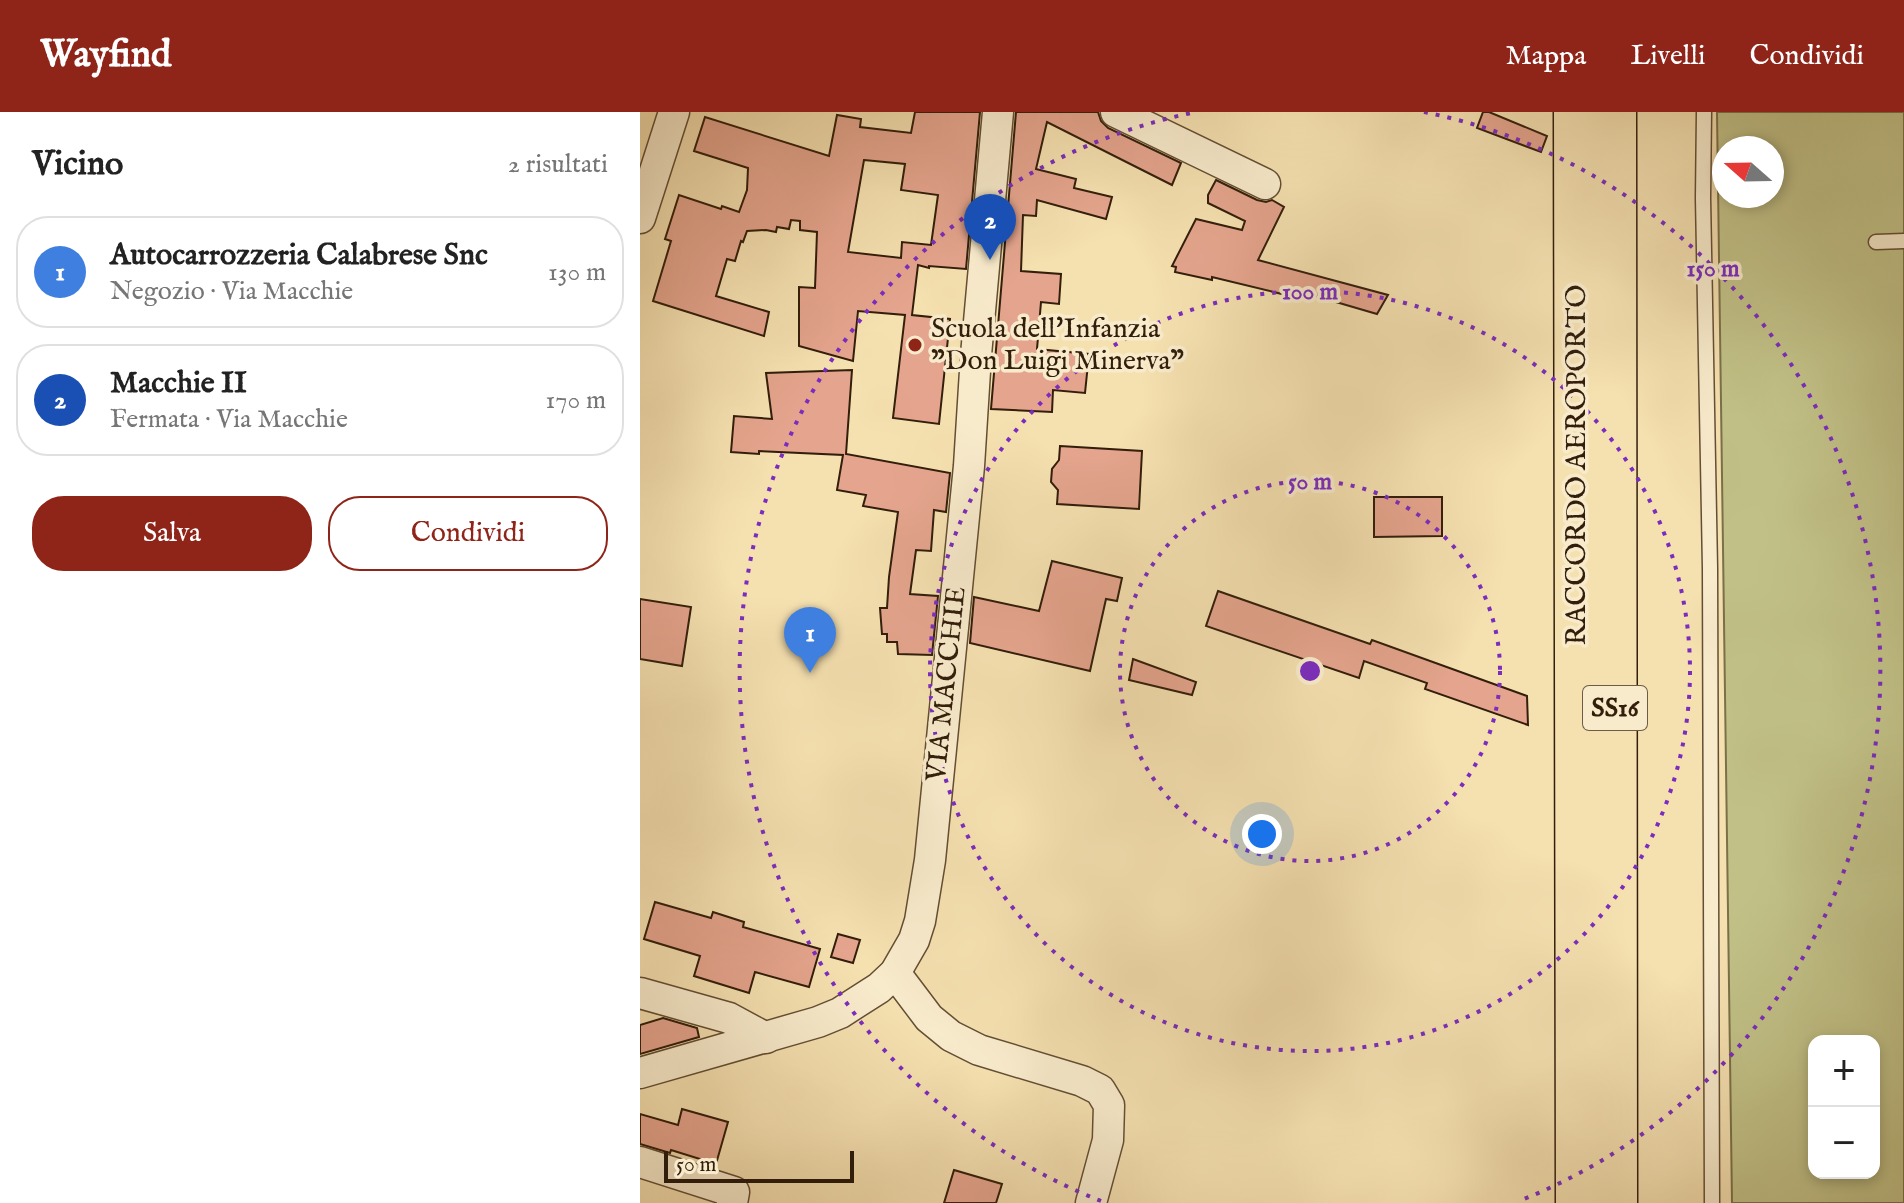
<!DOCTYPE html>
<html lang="it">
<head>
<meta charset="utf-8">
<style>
	body { margin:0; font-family:"IM FELL English",serif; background:#f2f2f2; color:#222 }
	.controls { position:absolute; right:24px; bottom:24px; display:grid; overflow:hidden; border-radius:16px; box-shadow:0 4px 12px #0003 }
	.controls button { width:72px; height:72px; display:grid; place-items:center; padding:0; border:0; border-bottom:2px solid #e0e0e0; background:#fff; color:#222; font:40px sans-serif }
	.compass { position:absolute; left:1072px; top:24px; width:72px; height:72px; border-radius:50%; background:#fff; box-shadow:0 4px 12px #0003; rotate:290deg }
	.scale { position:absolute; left:24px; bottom:20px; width:190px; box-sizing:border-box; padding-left:8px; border:4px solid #321e0b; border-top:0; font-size:22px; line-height:28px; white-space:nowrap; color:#321e0b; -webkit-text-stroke:6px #f8ebcc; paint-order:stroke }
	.you { position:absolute; left:622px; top:722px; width:28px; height:28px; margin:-20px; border:6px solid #fff; border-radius:50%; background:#1a73e8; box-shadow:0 0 0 12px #1a73e833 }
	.badge { display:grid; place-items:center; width:52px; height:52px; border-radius:50%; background:#8f2418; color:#fff; font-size:26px; font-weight:700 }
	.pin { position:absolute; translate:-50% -66px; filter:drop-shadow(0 2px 4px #0008) }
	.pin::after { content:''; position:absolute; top:42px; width:28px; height:24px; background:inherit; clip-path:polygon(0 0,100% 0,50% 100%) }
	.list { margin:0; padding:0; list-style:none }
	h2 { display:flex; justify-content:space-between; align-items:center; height:104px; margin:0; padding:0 32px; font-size:34px }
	h2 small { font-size:26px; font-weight:400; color:#767676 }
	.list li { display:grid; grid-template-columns:52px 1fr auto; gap:24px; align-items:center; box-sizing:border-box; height:112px; margin:0 16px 16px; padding:0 16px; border:2px solid #e0e0e0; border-radius:32px }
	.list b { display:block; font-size:30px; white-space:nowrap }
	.list p { margin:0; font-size:26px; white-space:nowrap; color:#767676 }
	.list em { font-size:26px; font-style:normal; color:#767676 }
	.actions { display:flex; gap:16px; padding:24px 32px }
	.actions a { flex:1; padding:18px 0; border:2px solid #8f2418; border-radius:32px; text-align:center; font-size:28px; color:#8f2418 }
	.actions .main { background:#8f2418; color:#fff }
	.map { position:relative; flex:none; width:1264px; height:1091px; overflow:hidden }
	header { display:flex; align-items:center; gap:48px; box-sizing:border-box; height:112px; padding:0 40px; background:#8f2418; color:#fff }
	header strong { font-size:38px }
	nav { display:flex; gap:44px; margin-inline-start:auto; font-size:28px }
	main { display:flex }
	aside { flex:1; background:#fff }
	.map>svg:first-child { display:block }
	.green { fill:#c1c187; stroke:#7a7049; stroke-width:2; fill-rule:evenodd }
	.building { fill:#e4a48d; stroke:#321e0b; stroke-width:2; fill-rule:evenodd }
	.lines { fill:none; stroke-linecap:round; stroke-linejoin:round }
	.service-casing { stroke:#634e34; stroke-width:17 }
	.minor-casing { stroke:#634e34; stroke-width:33 }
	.trunk-casing { stroke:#321e0b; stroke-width:47 }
	.service { stroke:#f8ebcc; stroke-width:14 }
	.minor { stroke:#f8ebcc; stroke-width:30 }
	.trunk { stroke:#f5e0b0; stroke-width:44 }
	.ring { fill:none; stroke:#7b2cbf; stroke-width:4; stroke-dasharray:4 8 }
	.poi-dot { fill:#8f2418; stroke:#f8ebcc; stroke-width:3 }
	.labels { text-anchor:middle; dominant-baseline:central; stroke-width:7; stroke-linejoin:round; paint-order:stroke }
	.shield { fill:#f8ebcc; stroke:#6d5c45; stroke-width:2 }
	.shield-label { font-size:26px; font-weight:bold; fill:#321e0b }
	.poi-label { font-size:28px; fill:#321e0b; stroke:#f8ebcc; text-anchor:start }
	.street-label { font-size:28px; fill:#321e0b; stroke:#f8ebcc }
	.centre { fill:#7b2cbf; stroke:#f8ebcc; stroke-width:4 }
	.ring-label { font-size:24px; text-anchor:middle; font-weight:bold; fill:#7b2cbf; stroke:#f8ebcc; stroke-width:7; stroke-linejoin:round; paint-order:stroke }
</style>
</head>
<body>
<header>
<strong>Wayfind</strong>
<nav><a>Mappa</a><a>Livelli</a><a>Condividi</a></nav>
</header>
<main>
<aside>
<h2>Vicino<small>2 risultati</small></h2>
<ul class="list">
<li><span class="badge" style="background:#3f7fe0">1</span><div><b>Autocarrozzeria Calabrese Snc</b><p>Negozio · Via Macchie</p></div><em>130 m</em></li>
<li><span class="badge" style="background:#1a4fb4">2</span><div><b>Macchie II</b><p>Fermata · Via Macchie</p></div><em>170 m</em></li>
</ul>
<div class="actions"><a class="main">Salva</a><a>Condividi</a></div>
</aside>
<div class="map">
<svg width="1264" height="1091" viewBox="0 0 1264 1091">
	<rect width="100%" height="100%" fill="#f5e0b0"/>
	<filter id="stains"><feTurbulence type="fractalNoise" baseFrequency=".0025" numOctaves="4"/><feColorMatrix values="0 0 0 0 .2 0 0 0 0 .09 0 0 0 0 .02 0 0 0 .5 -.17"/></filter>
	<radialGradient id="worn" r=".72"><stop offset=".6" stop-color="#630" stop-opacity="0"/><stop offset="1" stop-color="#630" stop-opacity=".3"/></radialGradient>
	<path class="green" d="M 1077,0 L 1264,0 L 1264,1091 L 1092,1091 ZM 1084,36 L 1132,36 L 1132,84 L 1084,84 ZM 1174,929 L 1234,929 L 1234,1061 L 1174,1061 Z"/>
	<g class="building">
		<path d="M 275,0 L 340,0 L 326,157 L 289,154 L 289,156 L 278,153 L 272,203 L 310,207 L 299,312 L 253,306 L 265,203 L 218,199 L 213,249 L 159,234 L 159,175 L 175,176 L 177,120 L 160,118 L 160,109 L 151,108 L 149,117 L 137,115 L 136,120 L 126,118 L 107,119 L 103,130 L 101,129 L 95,149 L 87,147 L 76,184 L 129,200 L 124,224 L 13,189 L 31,129 L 25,127 L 39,83 L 81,97 L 82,94 L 99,100 L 107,78 L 108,56 L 54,39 L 65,5 L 189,44 L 197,3 L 221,7 L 220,15 L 271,21 ZM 224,48 L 265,52 L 261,78 L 298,83 L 291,133 L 262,130 L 261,146 L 208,140 Z"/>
		<path d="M 376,0 L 458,0 L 461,9 L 468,16 L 541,51 L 532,73 L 407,10 L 396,57 L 436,67 L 434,76 L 472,85 L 466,107 L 397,88 L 396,104 L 383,103 L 381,159 L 421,162 L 419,192 L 401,190 L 397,237 L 449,242 L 445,281 L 413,278 L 412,300 L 351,297 Z"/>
		<path d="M 843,0 L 849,0 L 907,24 L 901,40 L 837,16 Z"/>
		<path d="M 576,68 L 617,88 L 626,90 L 632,88 L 644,95 L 618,148 L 748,183 L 737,202 L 648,176 L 646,183 L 572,165 L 572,168 L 535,160 L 536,155 L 532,154 L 556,107 L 602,118 L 605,109 L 568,91 L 568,83 Z"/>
		<path d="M 212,258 L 206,342 L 310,361 L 306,400 L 294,398 L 291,439 L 276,438 L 270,482 L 298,484 L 292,543 L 258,542 L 257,530 L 247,530 L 247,522 L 242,522 L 240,496 L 247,496 L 249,465 L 258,400 L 223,394 L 226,383 L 197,378 L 203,343 L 119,339 L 119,342 L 91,340 L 94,304 L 132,307 L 126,261 Z"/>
		<path d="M 420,334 L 502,339 L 499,397 L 417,392 L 418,378 L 411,370 L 412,357 L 419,348 Z"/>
		<path d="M 734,385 L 802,385 L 802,424 L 734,425 Z"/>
		<path d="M 412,449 L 482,466 L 477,489 L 466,487 L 450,559 L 330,531 L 334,485 L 399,499 Z"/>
		<path d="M 578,479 L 730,532 L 732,528 L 887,584 L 888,613 L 785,577 L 787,571 L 724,549 L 719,566 L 566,514 Z"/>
		<path d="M 0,487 L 51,495 L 42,554 L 0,547 Z"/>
		<path d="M 493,547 L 556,570 L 552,583 L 489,568 Z"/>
		<path d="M 15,790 L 71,806 L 73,800 L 104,810 L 103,815 L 180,837 L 169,875 L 115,860 L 109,881 L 54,864 L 60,844 L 4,827 Z"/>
		<path d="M 198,822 L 220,828 L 213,851 L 191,845 Z"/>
		<path d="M 23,906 L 57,916 L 59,925 L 0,942 L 0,913 Z"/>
		<path d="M 42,997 L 88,1010 L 76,1052 L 31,1038 L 30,1041 L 0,1032 L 0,1002 L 38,1013 Z"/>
		<path d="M 314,1058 L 362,1072 L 356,1091 L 304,1091 Z"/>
	</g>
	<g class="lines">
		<g class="service-casing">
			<g id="service">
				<path d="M 1064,0 L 1063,86 L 1070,456 L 1072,1091"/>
				<path d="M 1236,130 L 1264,129"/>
			</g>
		</g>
		<g class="minor-casing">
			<g id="minor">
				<path d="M 476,0 L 625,72"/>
				<path d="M 0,106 L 34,0"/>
				<path d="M 255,861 L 289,906 L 311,924 L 339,938 L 442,969 L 460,978 L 469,993 L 468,1028 L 451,1091"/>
				<path d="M 0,881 L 89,906 L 126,926"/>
				<path d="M 0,961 L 178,910 L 200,901 L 239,876 L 255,861 L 274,828 L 280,809 L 290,748 L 329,354 L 336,243 L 358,0"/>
				<path d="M 0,1050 L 94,1080 L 92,1091"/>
			</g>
		</g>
		<g class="trunk-casing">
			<g id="trunk">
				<path d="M 936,0 L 938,1091"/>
				<path d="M 974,0 L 975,1091"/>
			</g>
		</g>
		<use href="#service" class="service"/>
		<use href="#minor" class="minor"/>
		<use href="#trunk" class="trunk"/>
	</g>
	<g class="ring">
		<circle cx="670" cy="559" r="190"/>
		<circle cx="670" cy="559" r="380"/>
		<path d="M461 1089A570 570 0 0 1 556 0M784 0A570 570 0 0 1 879 1089"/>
	</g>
	<circle class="poi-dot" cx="275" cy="233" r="8"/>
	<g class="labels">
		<rect class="shield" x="943" y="574" width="64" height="44" rx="6"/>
		<g class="shield-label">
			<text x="975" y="596">SS16</text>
		</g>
		<g class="poi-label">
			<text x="291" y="217">Scuola dell'Infanzia<tspan x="291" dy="32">"Don Luigi Minerva"</tspan></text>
		</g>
		<g class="street-label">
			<text transform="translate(937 353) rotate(-90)">RACCORDO AEROPORTO</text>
			<text transform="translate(307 572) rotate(-84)">VIA MACCHIE</text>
		</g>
	</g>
	<circle cx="670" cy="559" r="12" class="centre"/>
	<g class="ring-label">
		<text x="1073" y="164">150 m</text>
		<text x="670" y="187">100 m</text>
		<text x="670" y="377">50 m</text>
	</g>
	<rect width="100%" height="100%" filter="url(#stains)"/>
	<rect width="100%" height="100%" fill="url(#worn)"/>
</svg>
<div class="controls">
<button>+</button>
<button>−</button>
</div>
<svg class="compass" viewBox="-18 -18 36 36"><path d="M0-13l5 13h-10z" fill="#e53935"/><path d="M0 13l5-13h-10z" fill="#767676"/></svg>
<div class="scale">50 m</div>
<div class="you"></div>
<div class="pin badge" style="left:170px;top:561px;background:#3f7fe0">1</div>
<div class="pin badge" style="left:350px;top:148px;background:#1a4fb4">2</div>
</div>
</main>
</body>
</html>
